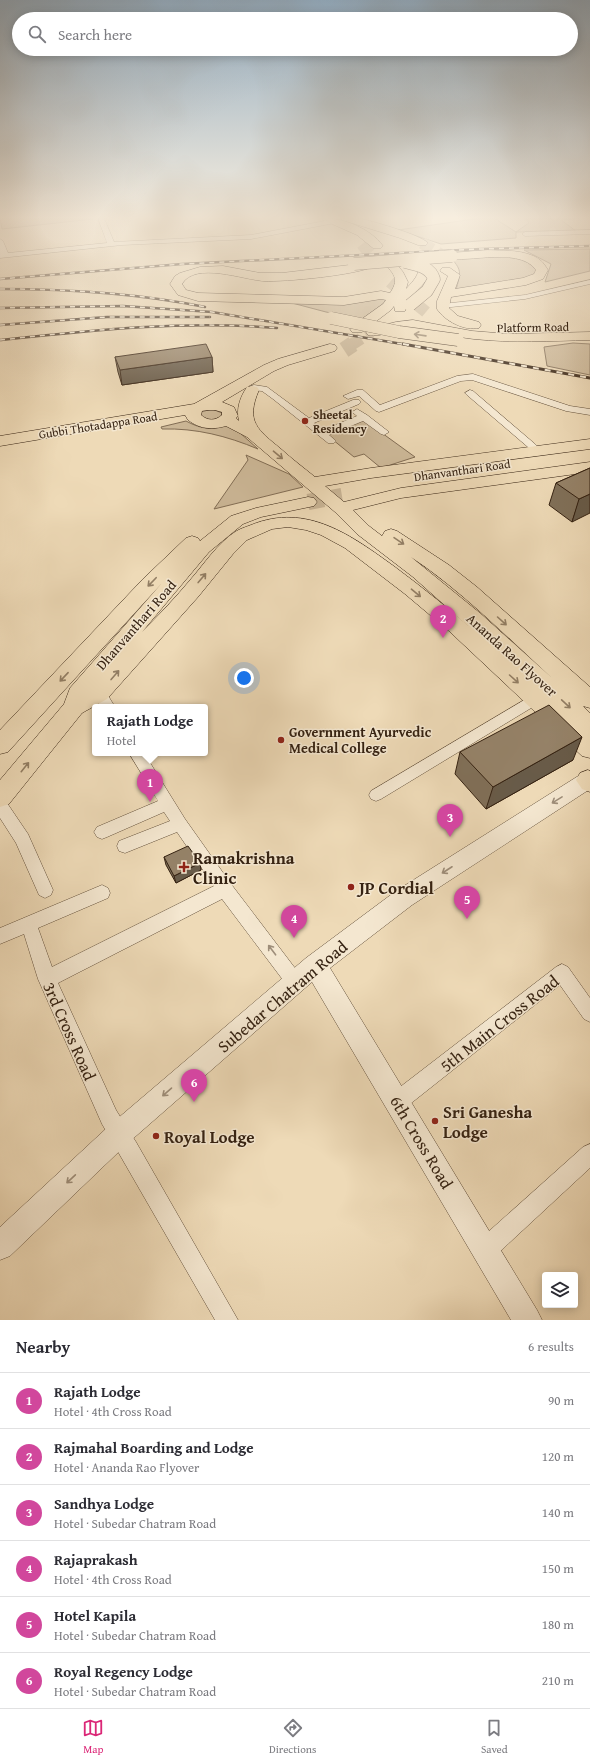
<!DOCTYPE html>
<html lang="en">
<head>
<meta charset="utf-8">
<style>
	body { margin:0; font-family:"Gentium Book Plus",serif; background:#f2f2f3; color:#2b2b33 }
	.controls { position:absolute; right:12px; bottom:12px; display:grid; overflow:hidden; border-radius:4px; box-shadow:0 2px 10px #0003 }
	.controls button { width:36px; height:36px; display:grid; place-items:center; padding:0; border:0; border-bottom:1px solid #e1e1e2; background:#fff; color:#2b2b33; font:20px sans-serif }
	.you { position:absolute; left:244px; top:678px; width:14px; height:14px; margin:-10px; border:3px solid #fff; border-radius:50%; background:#1a73e8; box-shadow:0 0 0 6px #1a73e833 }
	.badge { display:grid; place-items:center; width:26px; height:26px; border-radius:50%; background:#db2777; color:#fff; font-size:13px; font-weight:700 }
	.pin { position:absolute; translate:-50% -33px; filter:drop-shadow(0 1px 2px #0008) }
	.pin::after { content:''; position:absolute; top:21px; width:14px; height:12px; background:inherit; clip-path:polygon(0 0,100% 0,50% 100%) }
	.popup { position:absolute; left:92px; top:704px; width:116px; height:52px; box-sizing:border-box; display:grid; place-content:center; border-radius:4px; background:#fff; filter:drop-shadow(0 1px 3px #0005); font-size:13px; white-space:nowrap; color:#7c7c81 }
	.popup b { font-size:15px; color:#2b2b33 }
	.popup::after { content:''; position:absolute; left:50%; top:100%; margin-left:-8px; border:8px solid transparent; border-top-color:#fff }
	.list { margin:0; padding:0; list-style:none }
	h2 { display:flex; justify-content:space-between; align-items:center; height:52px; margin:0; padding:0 16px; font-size:17px }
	h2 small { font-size:13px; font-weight:400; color:#7c7c81 }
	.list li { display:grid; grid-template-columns:26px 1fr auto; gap:12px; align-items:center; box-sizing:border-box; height:56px; padding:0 16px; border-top:1px solid #e1e1e2 }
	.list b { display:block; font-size:15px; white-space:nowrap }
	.list p { margin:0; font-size:13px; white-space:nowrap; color:#7c7c81 }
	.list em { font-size:13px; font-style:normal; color:#7c7c81 }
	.icon { flex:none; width:22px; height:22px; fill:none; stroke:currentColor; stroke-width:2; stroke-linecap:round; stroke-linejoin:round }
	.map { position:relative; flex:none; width:590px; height:1320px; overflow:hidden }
	.search { position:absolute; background:#fff; box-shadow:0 2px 10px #0003; left:12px; right:12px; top:12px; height:44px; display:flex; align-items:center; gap:10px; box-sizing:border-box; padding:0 14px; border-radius:22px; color:#7c7c81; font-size:15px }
	.sheet { height:388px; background:#fff }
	nav { display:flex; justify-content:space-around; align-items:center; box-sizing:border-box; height:56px; border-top:1px solid #e1e1e2; background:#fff; font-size:11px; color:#7c7c81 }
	nav a { display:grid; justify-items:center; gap:2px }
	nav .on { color:#db2777 }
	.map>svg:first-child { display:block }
	.green { fill:#cfbb9b; stroke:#826e56 }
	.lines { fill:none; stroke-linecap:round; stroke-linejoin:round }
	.primary-tunnel-far1 { stroke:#c9b596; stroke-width:12; stroke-dasharray:12 6; stroke-linecap:butt }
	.primary-tunnel { stroke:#c9b596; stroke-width:16; stroke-dasharray:16 8; stroke-linecap:butt }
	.minor-casing { stroke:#63503b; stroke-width:1 }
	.tertiary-casing { stroke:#63503b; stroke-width:1 }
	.primary-casing { stroke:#352212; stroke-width:1 }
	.minor { fill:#f4e7d0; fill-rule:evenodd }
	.tertiary { fill:#f4e7d0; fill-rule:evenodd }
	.primary { fill:#eedab7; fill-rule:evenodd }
	.rail-far1-casing { stroke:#352212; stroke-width:2.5 }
	.rail-casing { stroke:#352212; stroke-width:3 }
	.rail-far1 { stroke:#f4e7d0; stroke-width:1.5; stroke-dasharray:5; stroke-linecap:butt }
	.rail { stroke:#f4e7d0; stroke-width:2; stroke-dasharray:6; stroke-linecap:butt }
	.primary-bridge-casing { stroke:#352212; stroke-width:13; stroke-linecap:butt }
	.primary-bridge { stroke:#eedab7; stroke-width:12 }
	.wall { fill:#807059; stroke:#352212 }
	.shaded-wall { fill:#685b49; stroke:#352212 }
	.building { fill:#958268; stroke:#352212 }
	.oneway { stroke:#927e64 }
	.oneway2 { stroke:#9e8e7a }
	.poi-dot { fill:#8f2418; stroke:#f4e7d0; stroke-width:1.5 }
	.labels { text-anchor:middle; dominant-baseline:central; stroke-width:3; stroke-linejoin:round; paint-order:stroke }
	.far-street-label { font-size:12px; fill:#352212; stroke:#f4e7d0 }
	.far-poi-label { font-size:12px; font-weight:bold; fill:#352212; stroke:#f4e7d0; text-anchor:start }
	.street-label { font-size:14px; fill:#352212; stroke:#f4e7d0 }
	.poi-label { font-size:14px; font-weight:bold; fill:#352212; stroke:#f4e7d0; text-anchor:start }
	.near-poi-label { font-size:17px; font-weight:bold; fill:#352212; stroke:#f4e7d0; text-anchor:start }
	.near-street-label { font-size:17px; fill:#352212; stroke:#f4e7d0 }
</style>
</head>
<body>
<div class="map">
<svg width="590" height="1320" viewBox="0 0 590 1320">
	<rect width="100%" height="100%" fill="#eedab7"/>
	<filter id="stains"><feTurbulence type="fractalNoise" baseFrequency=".005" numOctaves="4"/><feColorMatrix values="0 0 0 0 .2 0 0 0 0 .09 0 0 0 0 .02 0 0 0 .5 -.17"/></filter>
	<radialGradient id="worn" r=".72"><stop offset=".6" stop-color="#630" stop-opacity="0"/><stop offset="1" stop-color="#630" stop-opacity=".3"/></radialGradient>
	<g class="green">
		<path d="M 0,218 L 92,218 L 93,219 L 2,229 Z"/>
		<path d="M 481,218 L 494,218 L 516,232 L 529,223 L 525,218 L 580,218 L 561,220 L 576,231 L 516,232 L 516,238 L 441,244 L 398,230 Z"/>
		<path d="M 590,249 L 590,271 L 545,282 L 551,264 L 524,250 Z"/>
		<path d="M 496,255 L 522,258 L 535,266 L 537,272 L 530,278 L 456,290 C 460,274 463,271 451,258 Z"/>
		<path d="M 378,297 L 386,299 L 384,303 L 362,319 L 326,312 L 292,303 Z"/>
		<path d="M 573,343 L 590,344 L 590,375 L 547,366 L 544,347 Z"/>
		<path d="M 212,409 L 222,413 L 221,417 L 210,421 L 200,417 L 201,412 Z"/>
		<path d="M 364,420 L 415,457 L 381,468 L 364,454 L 354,457 L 327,435 Z"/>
		<path d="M 186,421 C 203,430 212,430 230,424 L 258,449 C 227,436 196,428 162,429 L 161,427 Z"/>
		<path d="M 246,455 L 289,474 L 303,487 L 214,509 L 248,460 Z"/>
	</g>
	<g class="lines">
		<g class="primary-tunnel-far1">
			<path d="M 422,243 L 440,254"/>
			<path d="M 362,244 L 373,258"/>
			<path d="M 390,282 L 426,312"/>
			<path d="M 351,345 L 371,332"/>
		</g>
		<g class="primary-tunnel">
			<path d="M 344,350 L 353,344"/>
			<path d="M 308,502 L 342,496"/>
		</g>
		<g class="minor-casing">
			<g id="minor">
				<path d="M 98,218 L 104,218 L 114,242 L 251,235 L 335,219 L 338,221 L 335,223 L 251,239 L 122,245 L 0,258 L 0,239 L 3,241 L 8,253 L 107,243 Z"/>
				<path d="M 590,230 L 590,234 L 525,236 L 522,234 L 525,232 Z"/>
				<path d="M 590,280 L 590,284 L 525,299 L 442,308 L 438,306 L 442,304 L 525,295 Z"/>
				<path d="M 473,374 L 570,406 L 590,409 L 590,415 L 566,411 L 472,380 L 461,381 L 379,412 L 376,411 L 359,396 L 348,399 L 343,396 L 357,390 L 363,390 L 380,405 L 457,376 Z"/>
				<path d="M 254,385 L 267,387 L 309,418 L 353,400 L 359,400 L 361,402 L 359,404 L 314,423 L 323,430 L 357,416 L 352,412 L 357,409 L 367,415 L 389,432 L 384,435 L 381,434 L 363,421 L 329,435 L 336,441 L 334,443 L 328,443 L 273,399 L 262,391 L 251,390 L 249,388 L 251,386 Z"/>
				<path d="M 470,390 L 473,391 L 535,444 L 537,446 L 535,448 L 529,448 L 467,395 L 465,393 Z"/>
				<path d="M 93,684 L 104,689 L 115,707 L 101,707 L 94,697 L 86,689 L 88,685 Z"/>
				<path d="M 536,693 L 541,694 L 543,698 L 541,702 L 381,799 L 376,801 L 371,799 L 369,795 L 371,791 Z"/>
				<path d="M 129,753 L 144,753 L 185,819 L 231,884 L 301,976 L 304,982 L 301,988 L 295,991 L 289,988 L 222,899 L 58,983 L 116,1110 L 136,1142 L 238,1320 L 215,1320 L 102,1124 L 38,979 L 24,934 L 0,944 L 0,928 L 102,885 L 108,888 L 110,893 L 108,898 L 38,928 L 52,967 L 214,886 L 177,832 L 125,853 L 119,851 L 117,846 L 119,841 L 170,821 L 164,812 L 107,837 L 102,839 L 97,837 L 94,832 L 97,827 L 158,801 Z"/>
				<path d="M 0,799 L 5,800 L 28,834 L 53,890 L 51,895 L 45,898 L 39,895 L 16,843 L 0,818 Z"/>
				<path d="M 562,964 L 568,967 L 590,998 L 590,1022 L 584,1019 L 560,985 L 405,1108 L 398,1111 L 391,1108 L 388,1101 L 391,1094 L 556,967 Z"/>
				<path d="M 590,1144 L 590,1168 L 494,1257 L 486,1260 L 478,1257 L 475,1249 L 478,1241 L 583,1147 Z"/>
			</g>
		</g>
		<g class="tertiary-casing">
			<path id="tertiary" d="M 590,771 L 590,789 L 412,905 L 330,968 L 537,1310 L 542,1320 L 511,1320 L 312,982 L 128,1143 L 10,1256 L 0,1260 L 0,1227 L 110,1125 L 306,958 L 396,891 L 583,773 Z"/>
		</g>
		<g class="primary-casing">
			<g id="primary">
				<path d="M 322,218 C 343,218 370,228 383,246 L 381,248 L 373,248 L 357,235 L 323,220 Z"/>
				<path d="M 341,218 C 346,218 352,217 357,218 C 369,220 421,235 428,243 L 426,245 L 418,245 L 400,238 L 342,220 Z"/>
				<path d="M 487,250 C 503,251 526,249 540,260 C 543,262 546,267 548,270 L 543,279 L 526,285 L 451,297 L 449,308 L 458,316 L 479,322 L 481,325 L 479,328 C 464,331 445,321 437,309 L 437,301 L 448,276 L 440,271 L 442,268 L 450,268 L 460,275 L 455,289 L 523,278 L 534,274 L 536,270 C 518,244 455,267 446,256 L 452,253 Z"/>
				<path d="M 421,252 C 426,253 427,255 429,260 C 437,276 418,288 409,299 C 407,303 407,307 405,311 L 395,311 L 394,306 L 391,310 L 362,332 L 352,332 L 350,329 L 352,326 L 383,304 L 386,300 L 381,299 L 344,305 L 198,301 L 178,295 L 170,284 L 175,276 L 180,273 L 200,267 L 223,266 L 260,273 L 282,273 L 358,264 L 374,256 L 378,257 L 380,259 C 378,261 376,264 374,266 C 358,275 284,282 264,281 C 244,280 195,261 182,284 L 186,290 L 198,293 L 344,297 L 381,291 L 390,293 C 402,276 390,272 380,258 L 382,256 L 390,256 L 403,272 L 408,282 L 406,289 C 417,277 423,271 415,255 Z"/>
				<path d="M 413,320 L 472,331 L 509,334 L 590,332 L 590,340 C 551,341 512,343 474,339 C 453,337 433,329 413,328 C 399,327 382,338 368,335 L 366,332 L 368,329 L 396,322 Z"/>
				<path d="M 330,344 L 335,345 L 337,348 L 335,351 L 288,365 L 274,371 L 222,402 L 234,407 L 238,416 L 236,418 L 239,421 C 236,409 240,397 247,387 L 252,386 L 257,387 L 259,390 C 245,422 258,430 281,449 C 292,459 304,468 315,477 L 371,468 L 590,439 L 590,449 L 371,478 L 325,486 L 344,502 L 401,488 L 590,462 L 590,472 L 401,498 L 353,510 L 369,526 L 382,536 L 385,531 L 391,529 L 397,531 L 449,565 L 477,587 L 590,687 L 590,708 L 583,706 L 590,713 L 590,758 L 582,756 L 449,631 L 405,594 L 345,548 L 321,535 L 306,530 L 288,527 L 272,529 L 247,540 L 233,554 L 198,597 L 107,699 L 82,713 L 9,804 L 0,807 L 0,780 L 64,704 L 70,688 L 162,583 L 8,752 L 0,754 L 0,730 L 143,579 L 186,538 L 192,536 L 198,538 L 200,541 L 231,516 L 256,508 L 308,497 L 314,498 L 317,502 L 314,506 L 261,517 L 243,524 L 209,552 L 142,632 C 159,615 176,597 191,579 C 204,564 218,543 235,532 C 239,529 246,527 251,525 C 307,502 352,536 395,567 C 423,588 451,610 477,634 L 413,577 L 357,534 L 335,512 L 247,437 L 226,426 C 212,430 200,429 188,420 L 185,415 L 0,446 L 0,436 L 194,404 L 264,365 L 278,359 ZM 207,410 L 215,410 L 222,412 L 222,415 C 215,421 208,421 201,415 L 202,411 ZM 411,557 C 462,591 506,636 552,678 L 481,614 Z"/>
				<path d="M 588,770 L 590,771 L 590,792 L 582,789 L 576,780 L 580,773 Z"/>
			</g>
		</g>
		<use href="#minor" class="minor"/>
		<use href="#tertiary" class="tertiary"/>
		<use href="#primary" class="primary"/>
		<g class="rail-far1-casing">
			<g id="rail-far1">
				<path d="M 0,279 L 182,264 L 481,249 L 590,246"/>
				<path d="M 0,289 C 69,289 137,293 205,307"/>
				<path d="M 0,308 L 123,306 L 212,312 L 408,345"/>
				<path d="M 0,325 L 107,317 L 210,317"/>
				<path d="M 0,340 C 93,330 184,320 277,328"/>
			</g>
		</g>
		<g class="rail-casing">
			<path id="rail" d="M 403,344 L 590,378"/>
		</g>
		<use href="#rail-far1" class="rail-far1"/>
		<use href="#rail" class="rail"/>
		<g class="primary-bridge-casing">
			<g id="primary-bridge">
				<path d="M 405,262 C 416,265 430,266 434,279 L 427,291 L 410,305"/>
				<path d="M 354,264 L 452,256"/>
				<path d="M 331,318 L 399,332 L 458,340"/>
			</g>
		</g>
		<use href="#primary-bridge" class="primary-bridge"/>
	</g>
	<g class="wall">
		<path d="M 115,357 L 212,357 L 213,372 L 122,385 L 118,372 Z"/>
		<path d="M 590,468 L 572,522 L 549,505 L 556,483 Z"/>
		<path d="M 460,752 L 573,760 L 486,809 L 455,774 Z"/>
		<path d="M 164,857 L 200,863 L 201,870 L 176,883 L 166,865 Z"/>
	</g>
	<g class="shaded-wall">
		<path d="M 212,357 L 213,372 L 122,385 L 120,370 Z"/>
		<path d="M 590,494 L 590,513 L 572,522 L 579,499 Z"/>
		<path d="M 582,737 L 573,760 L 486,809 L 493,787 Z"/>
		<path d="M 200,863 L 201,870 L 176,883 L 174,876 Z"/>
	</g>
	<g class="building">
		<path d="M 206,344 L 212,357 L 120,370 L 115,357 Z"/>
		<path d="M 590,468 L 590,494 L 579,499 L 556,483 Z"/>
		<path d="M 549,705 L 582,737 L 493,787 L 460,752 Z"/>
		<path d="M 188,846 L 200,863 L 174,876 L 164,857 Z"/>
	</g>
	<defs><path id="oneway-shaft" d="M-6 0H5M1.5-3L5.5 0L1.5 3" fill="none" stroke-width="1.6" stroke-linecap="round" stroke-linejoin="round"/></defs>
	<g class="oneway">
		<use href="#oneway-shaft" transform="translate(420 335) rotate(-172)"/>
		<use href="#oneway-shaft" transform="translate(278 455) rotate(40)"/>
		<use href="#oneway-shaft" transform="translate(399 541) rotate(34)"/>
		<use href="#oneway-shaft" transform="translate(202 578) rotate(-50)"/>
		<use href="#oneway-shaft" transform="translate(152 582) rotate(134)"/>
		<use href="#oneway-shaft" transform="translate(416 593) rotate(40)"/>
		<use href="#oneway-shaft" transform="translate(502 621) rotate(42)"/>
		<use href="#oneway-shaft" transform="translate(115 675) rotate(-49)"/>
		<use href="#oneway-shaft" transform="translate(64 677) rotate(133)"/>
		<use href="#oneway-shaft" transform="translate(514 679) rotate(42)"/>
		<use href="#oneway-shaft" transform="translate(566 704) rotate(43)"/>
		<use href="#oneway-shaft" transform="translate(25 767) rotate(-51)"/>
	</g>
	<g class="oneway2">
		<use href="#oneway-shaft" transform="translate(557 800) rotate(148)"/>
		<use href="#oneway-shaft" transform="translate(447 870) rotate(147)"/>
		<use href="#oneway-shaft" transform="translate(272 950) rotate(-127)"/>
		<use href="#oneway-shaft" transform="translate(167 1092) rotate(139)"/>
		<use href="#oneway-shaft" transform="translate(71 1179) rotate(137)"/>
	</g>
	<linearGradient id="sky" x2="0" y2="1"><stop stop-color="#91aabe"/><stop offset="0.54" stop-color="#f7eedf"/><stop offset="1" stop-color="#f7eedf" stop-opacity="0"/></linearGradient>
	<rect width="590" height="403" fill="url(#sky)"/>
	<g class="poi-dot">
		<circle cx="305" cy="421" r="4"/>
		<circle cx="281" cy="740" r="4"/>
		<path d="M182 861h4v4h4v4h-4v4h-4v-4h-4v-4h4z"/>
		<circle cx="351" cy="887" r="4"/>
		<circle cx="435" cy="1121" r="4"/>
		<circle cx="156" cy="1136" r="4"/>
	</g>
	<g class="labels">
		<g class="far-street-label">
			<text transform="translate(533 327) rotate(-1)">Platform Road</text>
			<text transform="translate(98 425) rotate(-9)">Gubbi Thotadappa Road</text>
			<text transform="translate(462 470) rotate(-8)">Dhanvanthari Road</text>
		</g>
		<g class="far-poi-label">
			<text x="313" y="414">Sheetal<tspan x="313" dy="14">Residency</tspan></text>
		</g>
		<g class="street-label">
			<text transform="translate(136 625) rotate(-49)">Dhanvanthari Road</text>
			<text transform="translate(512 655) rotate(42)">Ananda Rao Flyover</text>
		</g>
		<g class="poi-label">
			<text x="289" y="732">Government Ayurvedic<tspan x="289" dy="16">Medical College</tspan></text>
		</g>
		<g class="near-poi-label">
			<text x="193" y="857">Ramakrishna<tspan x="193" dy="20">Clinic</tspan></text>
			<text x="359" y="887">JP Cordial</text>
			<text x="443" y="1111">Sri Ganesha<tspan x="443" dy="20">Lodge</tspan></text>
			<text x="164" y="1136">Royal Lodge</text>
		</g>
		<g class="near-street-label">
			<text transform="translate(282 996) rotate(-40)">Subedar Chatram Road</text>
			<text transform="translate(499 1023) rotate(-38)">5th Main Cross Road</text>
			<text transform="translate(70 1031) rotate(66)">3rd Cross Road</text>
			<text transform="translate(422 1142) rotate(59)">6th Cross Road</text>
		</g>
	</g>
	<rect width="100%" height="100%" filter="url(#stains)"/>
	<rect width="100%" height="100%" fill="url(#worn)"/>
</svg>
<div class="controls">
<button><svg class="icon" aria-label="layers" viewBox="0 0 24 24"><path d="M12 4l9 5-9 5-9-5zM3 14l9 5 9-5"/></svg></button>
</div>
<div class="you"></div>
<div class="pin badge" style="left:150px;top:802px;background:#d1479c">1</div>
<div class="popup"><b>Rajath Lodge</b>Hotel</div>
<div class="pin badge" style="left:443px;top:638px;background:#d1479c">2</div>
<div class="pin badge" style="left:450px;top:837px;background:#d1479c">3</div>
<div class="pin badge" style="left:294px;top:938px;background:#d1479c">4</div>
<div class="pin badge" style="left:467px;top:919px;background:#d1479c">5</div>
<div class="pin badge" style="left:194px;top:1102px;background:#d1479c">6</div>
<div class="search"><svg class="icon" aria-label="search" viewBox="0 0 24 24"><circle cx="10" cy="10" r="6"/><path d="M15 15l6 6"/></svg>Search here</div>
</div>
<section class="sheet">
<h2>Nearby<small>6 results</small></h2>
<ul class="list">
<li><span class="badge" style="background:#d1479c">1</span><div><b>Rajath Lodge</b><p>Hotel · 4th Cross Road</p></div><em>90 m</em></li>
<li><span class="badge" style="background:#d1479c">2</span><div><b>Rajmahal Boarding and Lodge</b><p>Hotel · Ananda Rao Flyover</p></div><em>120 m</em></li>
<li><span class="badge" style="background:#d1479c">3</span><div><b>Sandhya Lodge</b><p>Hotel · Subedar Chatram Road</p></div><em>140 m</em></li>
<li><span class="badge" style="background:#d1479c">4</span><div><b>Rajaprakash</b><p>Hotel · 4th Cross Road</p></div><em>150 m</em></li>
<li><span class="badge" style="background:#d1479c">5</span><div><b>Hotel Kapila</b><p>Hotel · Subedar Chatram Road</p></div><em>180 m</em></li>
<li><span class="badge" style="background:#d1479c">6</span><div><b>Royal Regency Lodge</b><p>Hotel · Subedar Chatram Road</p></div><em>210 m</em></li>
</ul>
</section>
<nav>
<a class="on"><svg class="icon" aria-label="map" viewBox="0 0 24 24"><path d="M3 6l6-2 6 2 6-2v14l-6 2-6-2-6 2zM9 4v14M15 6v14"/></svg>Map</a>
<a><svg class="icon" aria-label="directions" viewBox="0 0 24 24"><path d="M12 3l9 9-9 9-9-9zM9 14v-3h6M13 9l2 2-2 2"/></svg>Directions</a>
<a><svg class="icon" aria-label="saved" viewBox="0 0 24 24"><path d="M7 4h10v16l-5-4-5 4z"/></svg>Saved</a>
</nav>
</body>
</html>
